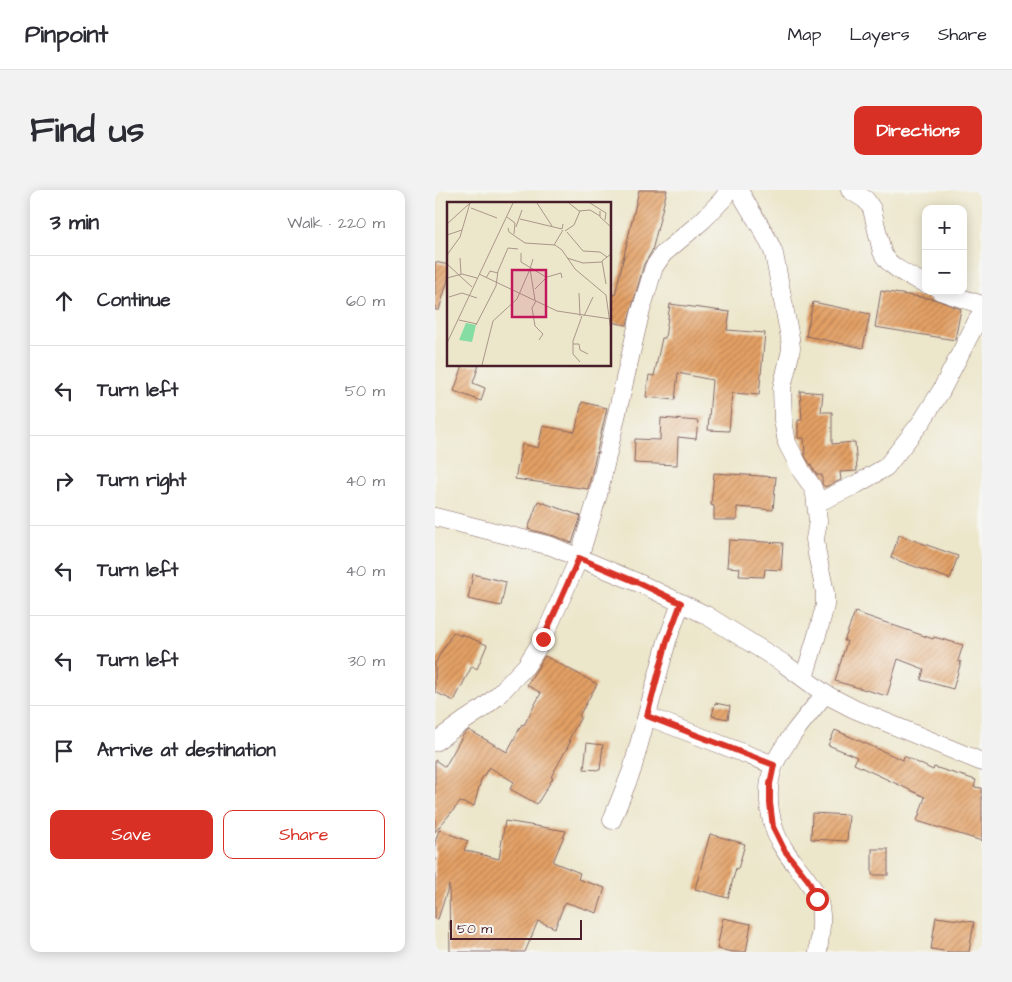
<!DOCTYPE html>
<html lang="en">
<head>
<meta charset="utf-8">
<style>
	body { margin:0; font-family:"Architects Daughter",sans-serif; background:#f2f2f3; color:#2b2b33 }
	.controls { position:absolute; right:15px; top:15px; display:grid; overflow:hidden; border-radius:10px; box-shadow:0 2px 12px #0003 }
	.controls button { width:45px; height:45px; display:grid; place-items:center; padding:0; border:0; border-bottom:1px solid #e1e1e2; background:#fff; color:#2b2b33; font:25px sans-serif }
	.scale { position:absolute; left:15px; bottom:12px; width:132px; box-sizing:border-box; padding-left:5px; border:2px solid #4a1f2b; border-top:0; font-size:14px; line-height:18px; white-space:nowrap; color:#4a1f2b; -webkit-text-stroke:4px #f6f6f2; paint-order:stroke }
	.stop { position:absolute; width:15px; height:15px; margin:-11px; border:4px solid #d93025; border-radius:50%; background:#fff }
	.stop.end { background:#d93025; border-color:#fff; box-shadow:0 1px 5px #0008 }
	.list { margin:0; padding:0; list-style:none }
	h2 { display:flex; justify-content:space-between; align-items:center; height:65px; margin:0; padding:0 20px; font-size:21px }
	h2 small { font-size:16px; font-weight:400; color:#7c7c81 }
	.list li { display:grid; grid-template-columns:32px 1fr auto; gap:15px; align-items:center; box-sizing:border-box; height:90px; padding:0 20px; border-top:1px solid #e1e1e2 }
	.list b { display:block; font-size:19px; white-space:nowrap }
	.list em { font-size:16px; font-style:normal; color:#7c7c81 }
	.actions { display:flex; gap:10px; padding:15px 20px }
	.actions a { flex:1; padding:11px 0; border:1px solid #d93025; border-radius:10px; text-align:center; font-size:18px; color:#d93025 }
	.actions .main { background:#d93025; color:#fff }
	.icon { flex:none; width:28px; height:28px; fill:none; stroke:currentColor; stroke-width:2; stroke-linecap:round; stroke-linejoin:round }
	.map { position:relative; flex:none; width:547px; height:762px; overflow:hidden; border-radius:10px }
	header { display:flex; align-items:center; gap:30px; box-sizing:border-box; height:70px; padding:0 25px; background:#fff; border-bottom:1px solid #e1e1e2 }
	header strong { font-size:24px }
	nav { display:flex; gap:28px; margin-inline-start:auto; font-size:18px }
	.intro { display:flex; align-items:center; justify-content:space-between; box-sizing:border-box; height:120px; padding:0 30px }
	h1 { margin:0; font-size:35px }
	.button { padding:12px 22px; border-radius:10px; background:#d93025; color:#fff; font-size:18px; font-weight:700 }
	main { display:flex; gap:30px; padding:0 30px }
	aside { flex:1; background:#fff; border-radius:10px; box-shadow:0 2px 12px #0003 }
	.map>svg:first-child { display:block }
	.building { fill:url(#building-hatch) }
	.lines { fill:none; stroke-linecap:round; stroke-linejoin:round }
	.minor-casing { stroke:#836563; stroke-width:19 }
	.minor { stroke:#fff; stroke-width:18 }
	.route { stroke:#d93025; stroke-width:6 }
	.inset-road { fill:none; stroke:#ab968a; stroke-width:1 }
	.view { fill:#c2185b; fill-opacity:0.15; stroke:#c2185b; stroke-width:2.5 }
	.inset-edge { fill:none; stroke:#4a1f2b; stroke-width:2.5 }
</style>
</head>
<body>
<header>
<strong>Pinpoint</strong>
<nav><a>Map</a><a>Layers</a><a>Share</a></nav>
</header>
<div class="intro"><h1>Find us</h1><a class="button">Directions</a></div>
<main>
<aside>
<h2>3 min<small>Walk · 220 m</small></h2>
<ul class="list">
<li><svg class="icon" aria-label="ahead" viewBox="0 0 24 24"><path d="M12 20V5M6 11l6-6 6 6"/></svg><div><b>Continue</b></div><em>60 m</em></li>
<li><svg class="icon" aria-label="left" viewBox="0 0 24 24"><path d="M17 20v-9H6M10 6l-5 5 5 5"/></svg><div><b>Turn left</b></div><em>50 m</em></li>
<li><svg class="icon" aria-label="right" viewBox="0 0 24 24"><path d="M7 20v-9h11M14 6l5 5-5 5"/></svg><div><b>Turn right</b></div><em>40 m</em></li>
<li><svg class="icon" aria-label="left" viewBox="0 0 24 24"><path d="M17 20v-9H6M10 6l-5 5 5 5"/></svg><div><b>Turn left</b></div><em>40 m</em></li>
<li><svg class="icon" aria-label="left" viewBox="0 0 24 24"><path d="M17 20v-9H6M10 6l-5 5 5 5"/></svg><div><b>Turn left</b></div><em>30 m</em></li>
<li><svg class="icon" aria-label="arrive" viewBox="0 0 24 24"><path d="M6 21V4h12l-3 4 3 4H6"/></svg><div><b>Arrive at destination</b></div></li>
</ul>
<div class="actions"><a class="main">Save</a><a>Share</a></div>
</aside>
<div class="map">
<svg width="547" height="762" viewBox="0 0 547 762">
	<defs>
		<pattern id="building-hatch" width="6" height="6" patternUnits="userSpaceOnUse" patternTransform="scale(1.25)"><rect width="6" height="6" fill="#e3a065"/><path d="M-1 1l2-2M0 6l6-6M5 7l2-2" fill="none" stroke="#ba8253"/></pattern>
	</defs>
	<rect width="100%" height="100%" fill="#f6f6f2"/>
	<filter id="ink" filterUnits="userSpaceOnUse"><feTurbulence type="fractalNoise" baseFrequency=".02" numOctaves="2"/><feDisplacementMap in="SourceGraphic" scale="10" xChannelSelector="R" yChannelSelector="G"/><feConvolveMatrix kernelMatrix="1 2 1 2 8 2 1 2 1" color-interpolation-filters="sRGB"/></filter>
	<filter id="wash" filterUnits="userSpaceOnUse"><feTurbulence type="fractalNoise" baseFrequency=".0096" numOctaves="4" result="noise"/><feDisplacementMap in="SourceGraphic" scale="20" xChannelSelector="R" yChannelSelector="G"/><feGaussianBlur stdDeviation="1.12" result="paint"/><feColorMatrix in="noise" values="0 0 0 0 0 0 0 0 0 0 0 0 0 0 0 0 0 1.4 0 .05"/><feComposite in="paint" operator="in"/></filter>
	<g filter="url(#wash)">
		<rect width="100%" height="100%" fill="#ece6ca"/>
		<g id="blocks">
			<g class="building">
				<path d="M 204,0 L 232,0 L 217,61 L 209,74 L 192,135 L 175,132 L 175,104 L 180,105 Z"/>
				<path d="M 0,72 L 14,75 L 14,86 L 4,120 L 0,120 Z"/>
				<path d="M 446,101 L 499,109 L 526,119 L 520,150 L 440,137 Z"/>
				<path d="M 378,112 L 435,124 L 428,158 L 371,146 Z"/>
				<path d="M 235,114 L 295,122 L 292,140 L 330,143 L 324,205 L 297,203 L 294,241 L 273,240 L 277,190 L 243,183 L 240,210 L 211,207 L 214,185 L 219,186 L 227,148 L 230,148 Z"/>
				<path d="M 28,175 L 44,175 L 38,193 L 50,198 L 46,211 L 19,201 Z"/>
				<path d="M 365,201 L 388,203 L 386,222 L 397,222 L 397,254 L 420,252 L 422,281 L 405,282 L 406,290 L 390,297 L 387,294 L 387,285 L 382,285 L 370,266 L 369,248 L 363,248 L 363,230 L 367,230 Z"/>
				<path d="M 147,212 L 172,218 L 153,299 L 80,289 L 87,254 L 103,258 L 108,236 L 140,242 Z"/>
				<path d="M 226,228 L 263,231 L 261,249 L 243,247 L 242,275 L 199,273 L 200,249 L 225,250 Z"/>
				<path d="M 279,283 L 341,287 L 338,320 L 302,317 L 302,330 L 279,330 L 279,316 L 276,315 Z"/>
				<path d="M 103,311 L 146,326 L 137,353 L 119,346 L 93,339 Z"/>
				<path d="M 464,345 L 523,366 L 515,389 L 456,368 Z"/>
				<path d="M 294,350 L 348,353 L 346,380 L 330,379 L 329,387 L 304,386 L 305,378 L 292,377 Z"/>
				<path d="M 38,384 L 71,392 L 66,416 L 33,409 Z"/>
				<path d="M 420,422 L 498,449 L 499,447 L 528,455 L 523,471 L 526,472 L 518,499 L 486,490 L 489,479 L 463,469 L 452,506 L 400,491 L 412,451 L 409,451 Z"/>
				<path d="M 18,442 L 26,446 L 26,444 L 52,455 L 42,479 L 37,476 L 19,511 L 0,502 L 0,473 Z"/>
				<path d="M 110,466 L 162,494 L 144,526 L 146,527 L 133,551 L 136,551 L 116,587 L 118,588 L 102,614 L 75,599 L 79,592 L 54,577 L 46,590 L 39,616 L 25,612 L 0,642 L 0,570 L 10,577 L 28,545 L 34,540 L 72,562 L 87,534 L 89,535 L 106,503 L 92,495 Z"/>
				<path d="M 280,513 L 295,516 L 293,529 L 277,526 Z"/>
				<path d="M 400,540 L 468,570 L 469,566 L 498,580 L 499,577 L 541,590 L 539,597 L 547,598 L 547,651 L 482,631 L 490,607 L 419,574 L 422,567 L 393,555 Z"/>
				<path d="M 152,553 L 168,555 L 165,580 L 149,579 Z"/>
				<path d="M 377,623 L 414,625 L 412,651 L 376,649 Z"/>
				<path d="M 70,631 L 131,641 L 118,672 L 145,683 L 143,689 L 170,698 L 162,723 L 130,712 L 120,738 L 103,731 L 90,762 L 15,762 L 14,695 L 3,729 L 0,729 L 0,652 L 4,640 L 33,651 L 29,660 L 64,669 Z"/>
				<path d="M 275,644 L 310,654 L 303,679 L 301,678 L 293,708 L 260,699 Z"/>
				<rect x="437" y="659" width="16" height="26"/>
				<path d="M 501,727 L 539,732 L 534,762 L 514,762 L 496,759 Z"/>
				<path d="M 288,728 L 316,734 L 311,762 L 298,762 L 282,759 Z"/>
			</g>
		</g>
	</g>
	<g filter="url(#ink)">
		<use href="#blocks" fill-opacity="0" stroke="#836563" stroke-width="1"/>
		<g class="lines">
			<g class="minor-casing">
				<g id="minor">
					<path d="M 304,0 C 315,22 331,41 339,64 L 355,148 L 356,158 L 355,164 L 347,198 L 348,230 L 352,253 L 367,282 L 377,296 L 380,304 L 383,331 L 380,349 L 382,364 L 390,402 L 390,415 L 385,435 L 369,488"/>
					<path d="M 415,0 L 431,10 L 437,19 L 447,62 C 453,77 476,87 491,94"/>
					<path d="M 505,101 L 547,115"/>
					<path d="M 382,313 L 422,294 L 451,277 L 487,231 L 506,201 L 544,127 L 547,124"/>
					<path d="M 0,327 L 116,356 L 206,394 L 271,425 L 348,473 L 390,504 L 419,519 L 547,572"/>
					<path d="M 212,526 L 339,575"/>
					<path d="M 0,552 L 29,531 L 47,519 L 61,507 L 91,476 L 108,449 L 144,368 L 163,305 L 205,124 L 219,77 L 228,64 L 268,30 L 288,9 L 293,0"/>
					<path d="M 177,630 L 197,580 L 232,451 L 246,413"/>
					<path d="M 383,762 C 385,743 389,728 383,709 C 376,691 362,678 351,662 C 334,639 329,602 339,575 C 349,552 374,524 390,504"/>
				</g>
			</g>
			<use href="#minor" class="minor"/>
		</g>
	</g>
	<g class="lines" filter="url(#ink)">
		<path class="route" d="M 108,449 L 144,368 L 206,394 L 246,413 L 232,451 L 212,526 L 339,575 L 335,594 L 335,613 L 338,637 L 350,661 L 373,690 L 382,709"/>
	</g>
	<g transform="translate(12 12)">
		<rect width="164" height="164" fill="#ece6ca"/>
		<path d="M 19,121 L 29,123 L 25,140 L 12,138 Z" fill="#85dda3"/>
		<path class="inset-road" d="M 90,1 L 105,24M 122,1 L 132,9 L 143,8 L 153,14M 143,1 L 159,11 L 158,18M 24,6 L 50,16M 153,9 L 153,15 L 164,25M 60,15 L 68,21 L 67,32M 73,17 L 115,27 L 116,22M 0,22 L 23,1M 69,25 L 75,8M 61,26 L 62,30 L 78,41 L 108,43 L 115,48 L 128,67 L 159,93 L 164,129M 118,29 L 127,23 L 133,9M 120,30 L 136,49 L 153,50 L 160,55M 0,33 L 15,28M 107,43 L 116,28M 74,51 L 74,60 L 99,75M 0,53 L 13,35 L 23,1M 13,56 L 14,72M 120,56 L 136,61 L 155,60M 86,57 L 83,67 L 88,98M 0,62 L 25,85M 32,72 L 110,109 L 164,117M 0,76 L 15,72 L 30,76M 39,76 L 43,69 L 51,71M 159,82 L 155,59 L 164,52M 88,87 L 100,75 L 114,71 L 115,76M 132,91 L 133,114M 2,95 L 15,91 L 30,96M 89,99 L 85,106 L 88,124 L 96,132 L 92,138M 137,114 L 146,95M 12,118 L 30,122M 29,123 L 49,84 L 51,69 L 61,46 L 71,47M 0,141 L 66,1M 126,142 L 132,142 L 133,148 L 141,152M 133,160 L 126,152 L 126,139 L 135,114M 35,163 L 46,119 L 70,97 L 83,67"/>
		<path class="view" d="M 65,68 L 99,68 L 99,115 L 65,115 Z"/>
		<rect width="164" height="164" class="inset-edge"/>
	</g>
</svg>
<div class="controls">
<button>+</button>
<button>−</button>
</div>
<div class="scale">50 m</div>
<div class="stop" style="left:382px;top:709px"></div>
<div class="stop end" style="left:108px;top:449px"></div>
</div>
</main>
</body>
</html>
